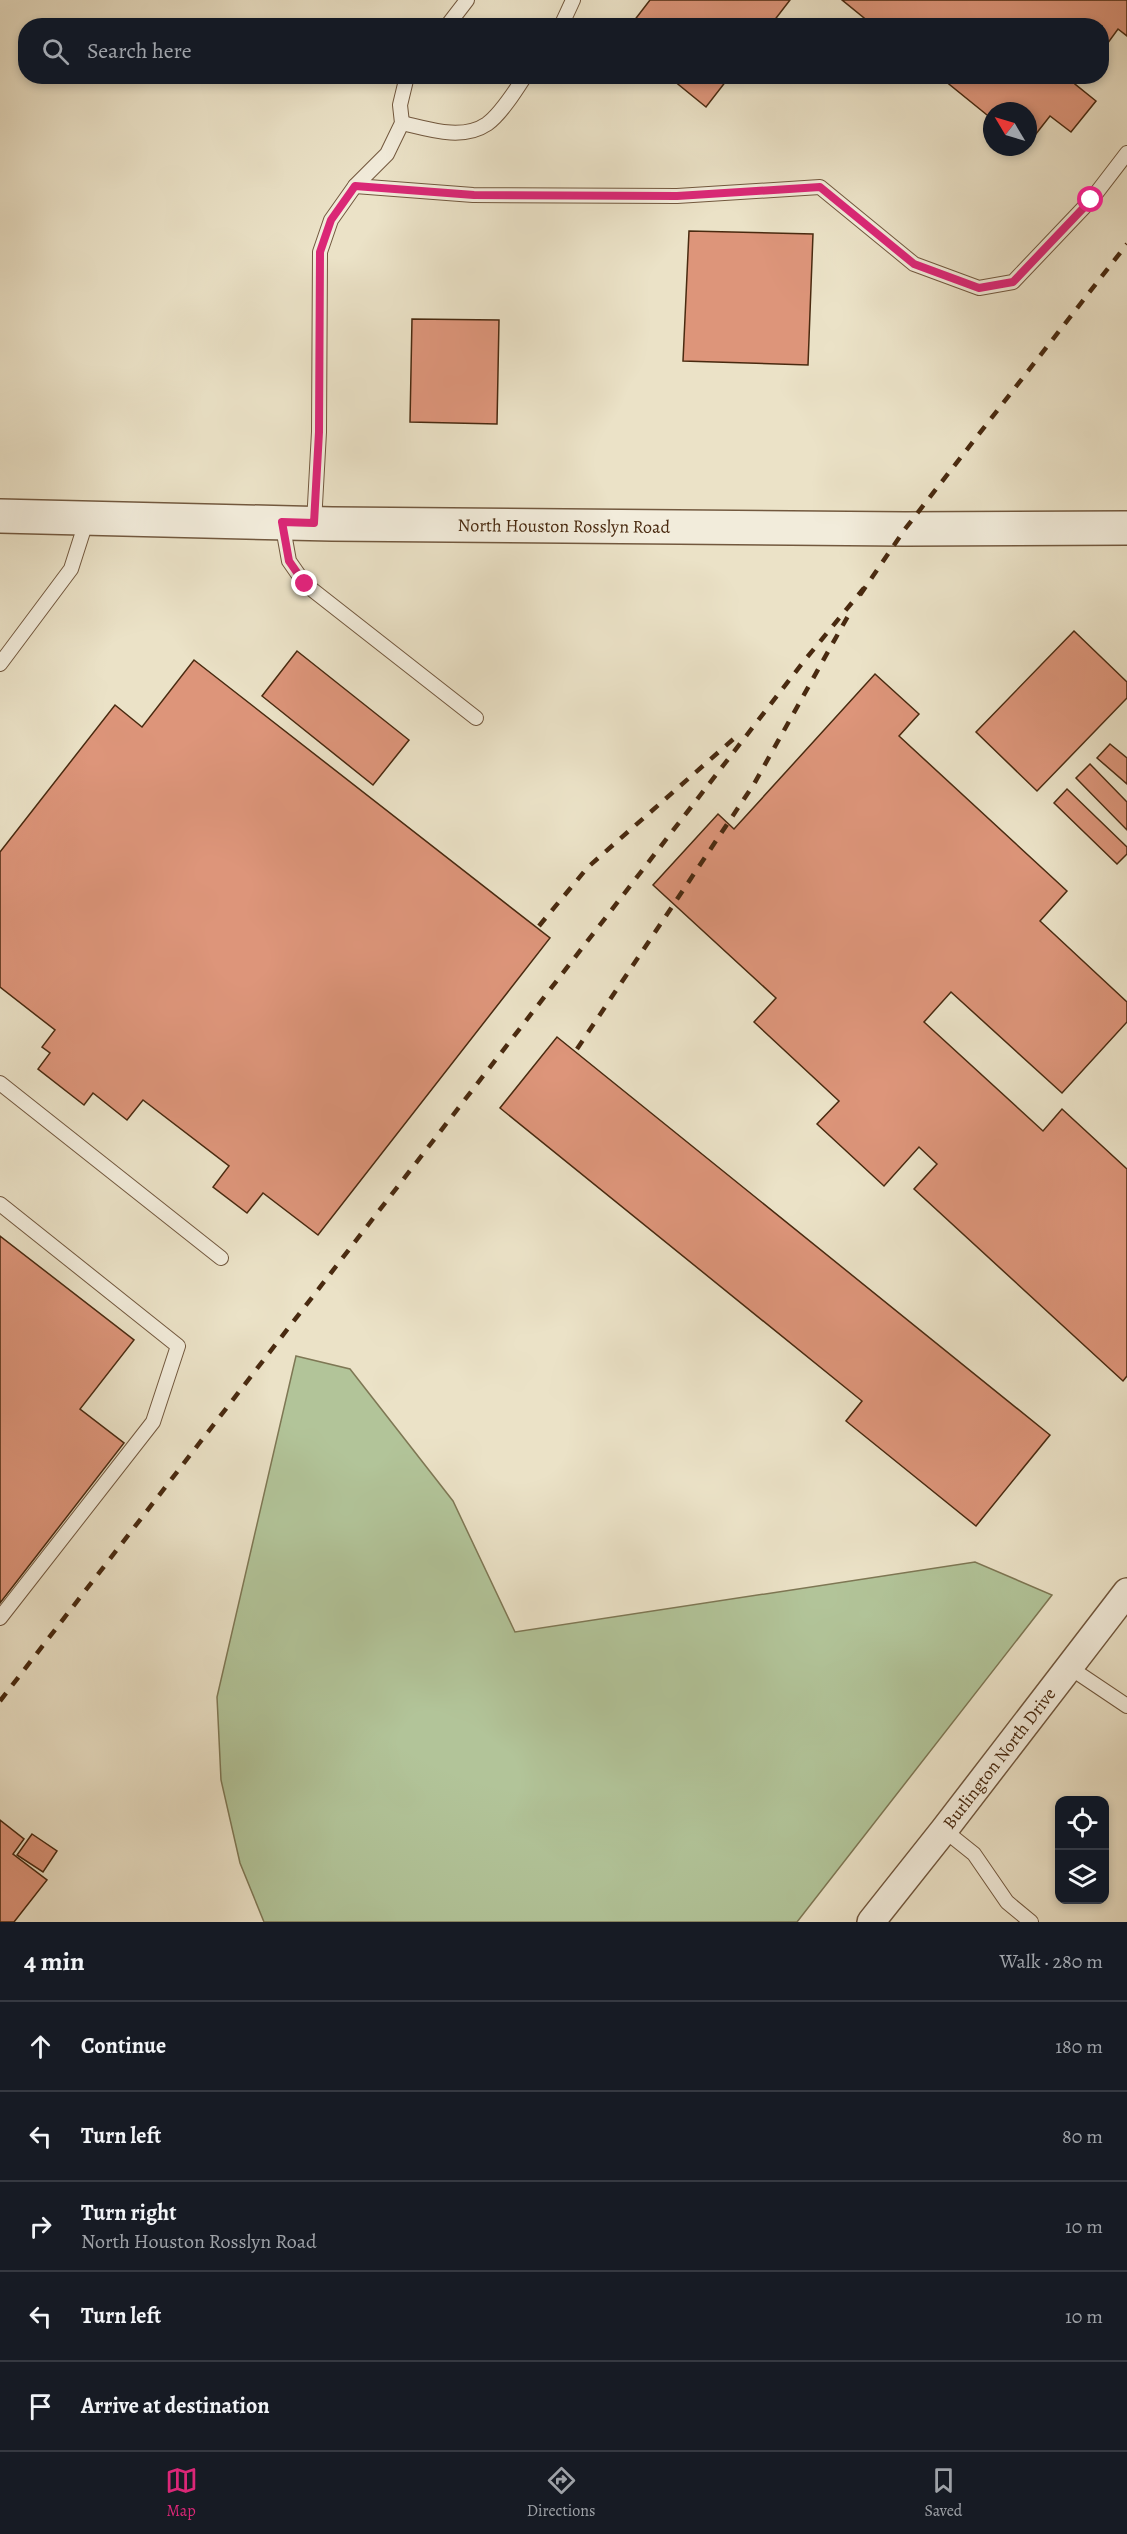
<!DOCTYPE html>
<html lang="en">
<head>
<meta charset="utf-8">
<style>
	body { margin:0; font-family:Alegreya,serif; background:#20242c; color:#f1f3f6 }
	.controls { position:absolute; right:18px; bottom:18px; display:grid; overflow:hidden; border-radius:12px; box-shadow:0 3px 9px #0003 }
	.controls button { width:54px; height:54px; display:grid; place-items:center; padding:0; border:0; border-bottom:2px solid #363941; background:#171b24; color:#f1f3f6; font:30px sans-serif }
	.compass { position:absolute; left:983px; top:102px; width:54px; height:54px; border-radius:50%; background:#171b24; box-shadow:0 3px 9px #0003; rotate:308deg }
	.stop { position:absolute; width:18px; height:18px; margin:-14px; border:4px solid #db2777; border-radius:50%; background:#fff }
	.stop.end { background:#db2777; border-color:#fff; box-shadow:0 2px 6px #0008 }
	.list { margin:0; padding:0; list-style:none }
	h2 { display:flex; justify-content:space-between; align-items:center; height:78px; margin:0; padding:0 24px; font-size:26px }
	h2 small { font-size:20px; font-weight:400; color:#9ea1a6 }
	.list li { display:grid; grid-template-columns:39px 1fr auto; gap:18px; align-items:center; box-sizing:border-box; height:90px; padding:0 24px; border-top:2px solid #363941 }
	.list b { display:block; font-size:22px; white-space:nowrap }
	.list p { margin:0; font-size:20px; white-space:nowrap; color:#9ea1a6 }
	.list em { font-size:20px; font-style:normal; color:#9ea1a6 }
	.icon { flex:none; width:33px; height:33px; fill:none; stroke:currentColor; stroke-width:2; stroke-linecap:round; stroke-linejoin:round }
	.map { position:relative; flex:none; width:1127px; height:1922px; overflow:hidden }
	.search { position:absolute; background:#171b24; box-shadow:0 3px 9px #0003; left:18px; right:18px; top:18px; height:66px; display:flex; align-items:center; gap:15px; box-sizing:border-box; padding:0 21px; border-radius:24px; color:#9ea1a6; font-size:22px }
	.sheet { height:528px; background:#171b24 }
	nav { display:flex; justify-content:space-around; align-items:center; box-sizing:border-box; height:84px; border-top:2px solid #363941; background:#171b24; font-size:16px; color:#9ea1a6 }
	nav a { display:grid; justify-items:center; gap:3px }
	nav .on { color:#db2777 }
	.map>svg:first-child { display:block }
	.green { fill:#b2c499; stroke:#7e7754; stroke-width:1.5 }
	.building { fill:#dd957a; stroke:#492a10; stroke-width:1.5 }
	.lines { fill:none; stroke-linecap:round; stroke-linejoin:round }
	.service-casing { stroke:#72583e; stroke-width:16 }
	.minor-casing { stroke:#72583e; stroke-width:30 }
	.tertiary-casing { stroke:#72583e; stroke-width:36 }
	.service { stroke:#f2ecdb; stroke-width:14 }
	.minor { stroke:#f2ecdb; stroke-width:27 }
	.tertiary { stroke:#f2ecdb; stroke-width:33 }
	.rail { stroke:#492a10; stroke-width:4.5; stroke-dasharray:10 10; stroke-linecap:butt }
	.route { stroke:#db2777; stroke-width:8 }
	.labels { text-anchor:middle; dominant-baseline:central; stroke-width:5; stroke-linejoin:round; paint-order:stroke }
	.street-label { font-size:18px; fill:#492a10; stroke:#f2ecdb }
</style>
</head>
<body>
<div class="map">
<svg width="1127" height="1922" viewBox="0 0 1127 1922">
	<rect width="100%" height="100%" fill="#ebe2c7"/>
	<filter id="stains"><feTurbulence type="fractalNoise" baseFrequency=".00333" numOctaves="4"/><feColorMatrix values="0 0 0 0 .2 0 0 0 0 .09 0 0 0 0 .02 0 0 0 .5 -.17"/></filter>
	<radialGradient id="worn" r=".72"><stop offset=".6" stop-color="#630" stop-opacity="0"/><stop offset="1" stop-color="#630" stop-opacity=".3"/></radialGradient>
	<path class="green" d="M 296,1356 L 350,1369 L 453,1501 L 515,1632 L 975,1562 L 1052,1595 L 797,1922 L 264,1922 L 240,1863 L 221,1780 L 217,1697 Z"/>
	<g class="building">
		<path d="M 650,0 L 790,0 L 770,26 L 630,26 Z"/>
		<path d="M 842,0 L 1127,0 L 1127,36 L 1118,29 L 1102,51 L 1102,26 L 874,26 Z"/>
		<path d="M 668,76 L 730,76 L 706,107 Z"/>
		<path d="M 939,76 L 1081,76 L 1075,84 L 1096,101 L 1071,132 L 1050,116 L 1028,144 L 1028,111 L 992,111 L 992,119 Z"/>
		<path d="M 689,231 L 813,234 L 808,365 L 683,361 Z"/>
		<path d="M 412,319 L 499,320 L 497,424 L 410,422 Z"/>
		<path d="M 1074,631 L 1127,682 L 1127,698 L 1037,791 L 976,732 Z"/>
		<path d="M 297,651 L 409,740 L 373,785 L 262,696 Z"/>
		<path d="M 194,660 L 550,938 L 318,1235 L 263,1193 L 247,1213 L 213,1187 L 229,1166 L 143,1100 L 127,1120 L 93,1093 L 84,1105 L 38,1069 L 50,1053 L 42,1047 L 55,1030 L 0,987 L 0,852 L 115,705 L 142,727 Z"/>
		<path d="M 875,674 L 919,714 L 899,736 L 1067,891 L 1040,921 L 1127,1002 L 1127,1022 L 1062,1093 L 951,992 L 924,1022 L 1043,1131 L 1062,1109 L 1127,1169 L 1127,1376 L 1123,1381 L 914,1189 L 937,1164 L 919,1147 L 884,1186 L 817,1124 L 839,1101 L 754,1022 L 776,998 L 653,885 L 718,814 L 734,829 Z"/>
		<path d="M 1110,744 L 1127,758 L 1127,784 L 1097,758 Z"/>
		<path d="M 1090,764 L 1127,802 L 1127,830 L 1076,778 Z"/>
		<path d="M 1067,789 L 1127,847 L 1127,854 L 1117,864 L 1054,803 Z"/>
		<path d="M 557,1037 L 1050,1435 L 976,1526 L 846,1421 L 862,1401 L 500,1108 Z"/>
		<path d="M 0,1236 L 134,1340 L 80,1409 L 124,1443 L 0,1603 Z"/>
		<path d="M 0,1820 L 24,1839 L 13,1854 L 47,1880 L 14,1922 L 0,1922 Z"/>
		<path d="M 32,1834 L 57,1851 L 43,1872 L 17,1855 Z"/>
	</g>
	<g class="lines">
		<g class="service-casing">
			<g id="service">
				<path d="M 447,26 L 467,0"/>
				<path d="M 561,26 L 573,0"/>
				<path d="M 402,123 C 428,129 462,141 487,124 C 501,114 516,90 525,76"/>
				<path d="M 355,186 L 473,195 L 677,196 L 820,187 L 914,264 L 979,288 L 1013,282 L 1091,200 L 1127,153"/>
				<path d="M 282,522 L 289,561 L 305,584 L 476,718"/>
				<path d="M 314,523 L 319,432 L 320,252 L 331,220 L 355,186 L 387,154 L 402,123 L 400,105 L 407,76"/>
				<path d="M 0,664 L 71,569 L 87,519"/>
				<path d="M 0,1083 L 221,1258"/>
				<path d="M 0,1204 L 178,1346 L 153,1422 L 0,1618"/>
				<path d="M 1069,1667 L 1127,1706"/>
				<path d="M 944,1830 L 974,1854 L 1007,1902 L 1031,1922"/>
			</g>
		</g>
		<g class="minor-casing">
			<g id="minor">
				<path id="s1" d="M 871,1922 L 944,1830 L 1127,1592"/>
			</g>
		</g>
		<g class="tertiary-casing">
			<g id="tertiary">
				<path id="s2" d="M 0,516 L 332,524 L 905,529 L 1127,528"/>
			</g>
		</g>
		<use href="#service" class="service"/>
		<use href="#minor" class="minor"/>
		<use href="#tertiary" class="tertiary"/>
		<g class="rail">
			<path d="M 860,595 L 905,529 L 1127,244"/>
			<path d="M 539,926 L 588,867 L 738,735"/>
			<path d="M 577,1049 L 754,784 L 848,616"/>
			<path d="M 0,1701 L 804,661 L 864,588"/>
		</g>
	</g>
	<g class="lines">
		<path class="route" d="M 305,584 L 289,561 L 282,522 L 314,523 L 319,432 L 320,252 L 331,220 L 355,186 L 474,195 L 677,196 L 820,187 L 914,264 L 979,288 L 1013,282 L 1091,200"/>
	</g>
	<g class="labels">
		<g class="street-label">
			<text stroke="none"><textPath href="#s2" startOffset="564">North Houston Rosslyn Road</textPath></text>
			<text stroke="none"><textPath href="#s1" startOffset="208">Burlington North Drive</textPath></text>
		</g>
	</g>
	<rect width="100%" height="100%" filter="url(#stains)"/>
	<rect width="100%" height="100%" fill="url(#worn)"/>
</svg>
<div class="controls">
<button><svg class="icon" aria-label="locate" viewBox="0 0 24 24"><circle cx="12" cy="12" r="6"/><path d="M12 2v4M12 18v4M2 12h4M18 12h4"/></svg></button>
<button><svg class="icon" aria-label="layers" viewBox="0 0 24 24"><path d="M12 4l9 5-9 5-9-5zM3 14l9 5 9-5"/></svg></button>
</div>
<svg class="compass" viewBox="-18 -18 36 36"><path d="M0-13l5 13h-10z" fill="#e53935"/><path d="M0 13l5-13h-10z" fill="#9ea1a6"/></svg>
<div class="stop" style="left:1091px;top:200px"></div>
<div class="stop end" style="left:305px;top:584px"></div>
<div class="search"><svg class="icon" aria-label="search" viewBox="0 0 24 24"><circle cx="10" cy="10" r="6"/><path d="M15 15l6 6"/></svg>Search here</div>
</div>
<section class="sheet">
<h2>4 min<small>Walk · 280 m</small></h2>
<ul class="list">
<li><svg class="icon" aria-label="ahead" viewBox="0 0 24 24"><path d="M12 20V5M6 11l6-6 6 6"/></svg><div><b>Continue</b></div><em>180 m</em></li>
<li><svg class="icon" aria-label="left" viewBox="0 0 24 24"><path d="M17 20v-9H6M10 6l-5 5 5 5"/></svg><div><b>Turn left</b></div><em>80 m</em></li>
<li><svg class="icon" aria-label="right" viewBox="0 0 24 24"><path d="M7 20v-9h11M14 6l5 5-5 5"/></svg><div><b>Turn right</b><p>North Houston Rosslyn Road</p></div><em>10 m</em></li>
<li><svg class="icon" aria-label="left" viewBox="0 0 24 24"><path d="M17 20v-9H6M10 6l-5 5 5 5"/></svg><div><b>Turn left</b></div><em>10 m</em></li>
<li><svg class="icon" aria-label="arrive" viewBox="0 0 24 24"><path d="M6 21V4h12l-3 4 3 4H6"/></svg><div><b>Arrive at destination</b></div></li>
</ul>
</section>
<nav>
<a class="on"><svg class="icon" aria-label="map" viewBox="0 0 24 24"><path d="M3 6l6-2 6 2 6-2v14l-6 2-6-2-6 2zM9 4v14M15 6v14"/></svg>Map</a>
<a><svg class="icon" aria-label="directions" viewBox="0 0 24 24"><path d="M12 3l9 9-9 9-9-9zM9 14v-3h6M13 9l2 2-2 2"/></svg>Directions</a>
<a><svg class="icon" aria-label="saved" viewBox="0 0 24 24"><path d="M7 4h10v16l-5-4-5 4z"/></svg>Saved</a>
</nav>
</body>
</html>
